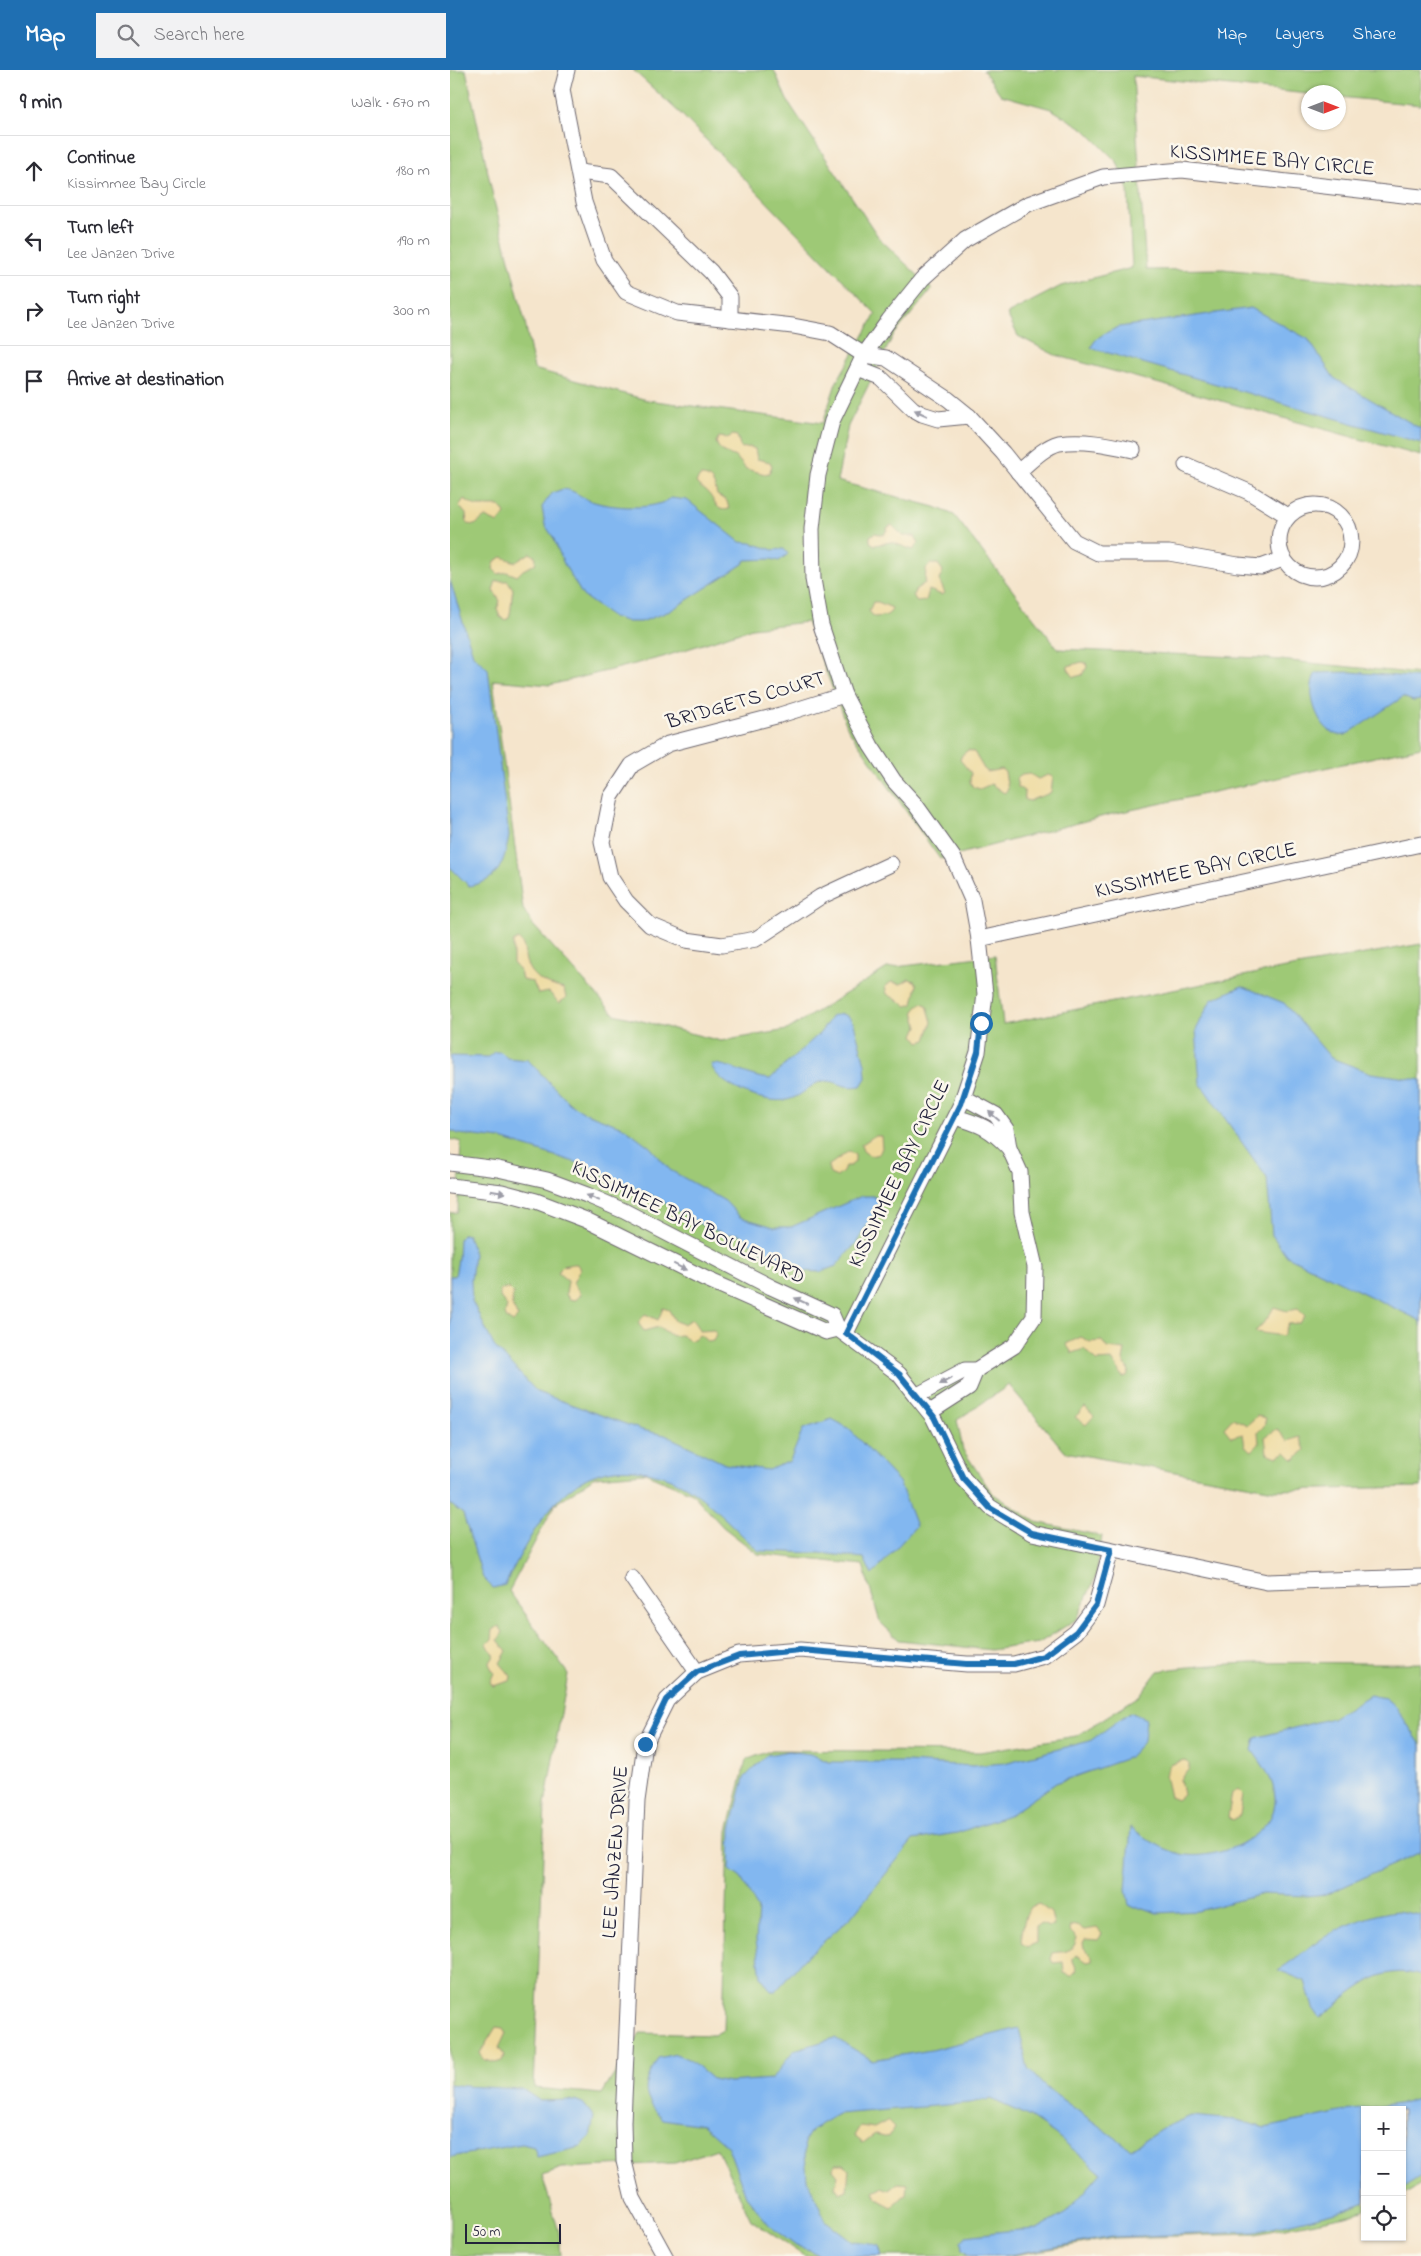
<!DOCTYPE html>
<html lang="en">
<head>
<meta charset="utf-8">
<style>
	body { margin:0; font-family:"Indie Flower",sans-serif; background:#f2f2f3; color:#2b2b33 }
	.controls { position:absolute; right:15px; bottom:15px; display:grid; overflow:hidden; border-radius:0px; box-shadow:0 1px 4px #0004 }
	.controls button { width:45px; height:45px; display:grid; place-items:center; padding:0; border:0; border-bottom:1px solid #e1e1e2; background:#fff; color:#2b2b33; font:25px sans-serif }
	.compass { position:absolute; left:851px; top:15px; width:45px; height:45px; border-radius:50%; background:#fff; box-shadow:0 1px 4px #0004; rotate:90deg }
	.scale { position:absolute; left:15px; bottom:12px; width:96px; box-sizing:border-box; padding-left:5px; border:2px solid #22223b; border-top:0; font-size:14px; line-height:18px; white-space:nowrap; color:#22223b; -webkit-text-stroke:4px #fbf7ec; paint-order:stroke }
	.stop { position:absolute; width:15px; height:15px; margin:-11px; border:4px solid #1f6fb2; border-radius:50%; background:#fff }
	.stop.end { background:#1f6fb2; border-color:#fff; box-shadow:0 1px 5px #0008 }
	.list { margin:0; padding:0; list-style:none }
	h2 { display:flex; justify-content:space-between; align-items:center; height:65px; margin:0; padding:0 20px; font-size:21px }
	h2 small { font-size:16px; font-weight:400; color:#7c7c81 }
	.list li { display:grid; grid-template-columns:32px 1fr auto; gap:15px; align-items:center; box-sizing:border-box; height:70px; padding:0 20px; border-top:1px solid #e1e1e2 }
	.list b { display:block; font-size:19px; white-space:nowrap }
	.list p { margin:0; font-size:16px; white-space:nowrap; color:#7c7c81 }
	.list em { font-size:16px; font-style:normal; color:#7c7c81 }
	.icon { flex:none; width:28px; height:28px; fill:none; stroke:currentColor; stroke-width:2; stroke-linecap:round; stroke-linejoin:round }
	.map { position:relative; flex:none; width:971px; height:2186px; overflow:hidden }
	header { display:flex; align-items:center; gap:30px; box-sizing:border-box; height:70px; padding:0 25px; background:#1f6fb2; color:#fff }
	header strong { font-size:24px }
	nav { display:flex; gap:28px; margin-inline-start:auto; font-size:18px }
	.search { width:350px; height:45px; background:#f2f2f3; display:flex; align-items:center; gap:12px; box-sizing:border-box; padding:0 18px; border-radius:0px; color:#7c7c81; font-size:19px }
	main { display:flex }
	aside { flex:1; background:#fff }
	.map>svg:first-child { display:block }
	.green { fill:#9ec976; stroke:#607658 }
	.sand { fill:#eeda9e; stroke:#887e6c }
	.water { fill:#82b7f0; stroke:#526c96 }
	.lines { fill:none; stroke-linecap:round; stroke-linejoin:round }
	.street-casing { stroke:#6c666e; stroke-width:17 }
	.street { stroke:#fff; stroke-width:15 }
	.oneway { fill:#9c9ca7 }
	.route { stroke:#1f6fb2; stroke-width:6 }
	.labels { text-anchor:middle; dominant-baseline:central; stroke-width:5; stroke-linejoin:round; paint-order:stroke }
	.street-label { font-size:21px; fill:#22223b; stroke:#fbf7ec }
</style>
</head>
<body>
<header>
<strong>Map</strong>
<div class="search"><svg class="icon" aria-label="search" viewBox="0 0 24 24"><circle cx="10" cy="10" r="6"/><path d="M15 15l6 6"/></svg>Search here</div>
<nav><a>Map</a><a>Layers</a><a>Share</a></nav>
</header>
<main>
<aside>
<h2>9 min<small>Walk · 670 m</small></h2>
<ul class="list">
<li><svg class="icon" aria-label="ahead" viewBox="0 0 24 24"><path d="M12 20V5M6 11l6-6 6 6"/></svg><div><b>Continue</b><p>Kissimmee Bay Circle</p></div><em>180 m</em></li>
<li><svg class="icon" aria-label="left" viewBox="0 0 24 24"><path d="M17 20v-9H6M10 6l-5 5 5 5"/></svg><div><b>Turn left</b><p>Lee Janzen Drive</p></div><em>190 m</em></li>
<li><svg class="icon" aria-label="right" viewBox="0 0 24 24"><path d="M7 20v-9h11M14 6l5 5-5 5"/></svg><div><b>Turn right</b><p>Lee Janzen Drive</p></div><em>300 m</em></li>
<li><svg class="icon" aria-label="arrive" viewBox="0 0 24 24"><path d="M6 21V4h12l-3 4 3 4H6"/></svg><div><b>Arrive at destination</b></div></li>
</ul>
</aside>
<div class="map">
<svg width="971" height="2186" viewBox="0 0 971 2186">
	<rect width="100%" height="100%" fill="#fbf7ec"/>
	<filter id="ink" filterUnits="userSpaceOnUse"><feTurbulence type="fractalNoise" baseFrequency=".02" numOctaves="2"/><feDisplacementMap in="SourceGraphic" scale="10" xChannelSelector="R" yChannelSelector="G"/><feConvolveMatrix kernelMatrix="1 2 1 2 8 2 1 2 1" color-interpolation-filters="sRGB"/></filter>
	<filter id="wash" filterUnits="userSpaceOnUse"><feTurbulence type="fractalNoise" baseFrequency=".0096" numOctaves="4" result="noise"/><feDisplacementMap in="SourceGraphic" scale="20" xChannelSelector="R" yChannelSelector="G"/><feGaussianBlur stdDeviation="1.12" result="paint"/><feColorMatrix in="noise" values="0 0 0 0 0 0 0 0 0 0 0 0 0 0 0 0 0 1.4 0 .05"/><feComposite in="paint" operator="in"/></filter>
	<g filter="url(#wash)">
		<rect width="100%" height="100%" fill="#f5e5cc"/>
		<g class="green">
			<path d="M 0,0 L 16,0 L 44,131 L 75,252 L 84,299 L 197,330 L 373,353 L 386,313 L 426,244 L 231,44 L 183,0 L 324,0 L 337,30 L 429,168 L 482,219 L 443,266 L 398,356 L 387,411 L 485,437 L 504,445 L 608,579 L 810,588 L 971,604 L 971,677 L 658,745 L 490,789 L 398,659 L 357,552 L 302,558 L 213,587 L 100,615 L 43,610 L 73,839 L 83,855 L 164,944 L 271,971 L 337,960 L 437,898 L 545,885 L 553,954 L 808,903 L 971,874 L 971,1417 L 824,1420 L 615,1382 L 559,1315 L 507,1350 L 513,1380 L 542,1423 L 586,1452 L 652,1466 L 646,1506 L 627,1549 L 589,1573 L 541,1580 L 449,1570 L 430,1552 L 413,1495 L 308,1484 L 273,1457 L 242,1423 L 195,1403 L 145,1407 L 105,1434 L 59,1521 L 118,1604 L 95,1734 L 84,2018 L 152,2024 L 190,1963 L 264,1965 L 273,1960 L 278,1761 L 296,1690 L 322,1680 L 530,1682 L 626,1666 L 689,1626 L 708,1601 C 791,1588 887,1594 971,1593 L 971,2114 L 952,2125 L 952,2040 L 915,2040 L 915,2139 L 900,2145 L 805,2164 L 665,2168 L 560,2186 L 354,2186 L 301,2150 L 267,2079 L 225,2093 L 112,2098 L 92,2105 L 109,2162 L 111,2186 L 0,2186 L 0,1143 L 8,1142 L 11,1072 L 0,1069 Z"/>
			<path d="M 533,0 L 971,0 L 971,35 L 889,27 L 888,22 L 858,24 L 683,6 L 696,200 L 773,199 L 898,211 L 971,222 L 971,386 L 605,285 L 568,266 L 557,244 L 611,216 L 682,198 L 678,120 L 667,92 L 634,59 L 601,39 L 551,25 Z"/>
		</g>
		<g class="sand">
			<path d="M 283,365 L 287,366 L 291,378 L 301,377 L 305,379 L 307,389 L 320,392 L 322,396 L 319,403 L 315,404 L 296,399 L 287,388 C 279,383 270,384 266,372 L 269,367 L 277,368 Z"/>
			<path d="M 250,406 C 262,405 265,415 267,425 L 277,431 L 279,439 C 266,443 265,430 258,423 C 254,418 249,418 246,412 Z"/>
			<path d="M 14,429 L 26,436 L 50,436 L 55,444 L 48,453 L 35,447 L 25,455 L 17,454 L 16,444 L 9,436 Z"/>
			<path d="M 442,455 L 453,466 L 465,466 L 469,473 L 463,480 L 441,472 L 425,475 L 420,472 L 420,466 L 425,463 L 434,465 L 438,457 Z"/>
			<path d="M 80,483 L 86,487 L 85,494 L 73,500 L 67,506 L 57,502 L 48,504 L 43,499 L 45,491 L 52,487 L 66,492 Z"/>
			<path d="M 480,494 L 488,494 L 493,501 L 489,510 L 495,523 L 492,525 L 479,520 L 476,531 L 467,532 L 463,525 L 466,519 L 475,513 L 476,499 Z"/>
			<path d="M 46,511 L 58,511 L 63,519 C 61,529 62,538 59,548 L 55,550 L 50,547 L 47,539 L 50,531 L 43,520 Z"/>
			<path d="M 423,532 L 428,532 L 442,538 C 440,547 432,546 424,547 L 419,541 Z"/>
			<path d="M 632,592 L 636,593 L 637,597 L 632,605 L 624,607 L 618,599 L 618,596 Z"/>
			<path d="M 518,680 L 524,682 L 534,699 L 538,702 L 551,699 L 555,702 L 558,720 L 554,723 L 541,714 L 530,719 L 523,717 L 520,712 L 521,703 L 510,690 L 512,685 Z"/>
			<path d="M 580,704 L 588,709 L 598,705 L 603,707 L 601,722 C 596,726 588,726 580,731 L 575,730 L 574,721 L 568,717 L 566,709 L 572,705 Z"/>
			<path d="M 68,869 C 74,874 74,878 75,886 C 78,908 95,914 114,919 L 116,928 L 109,933 L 99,922 L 88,924 L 83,912 L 72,910 L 70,901 L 63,893 L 63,872 Z"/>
			<path d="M 459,909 L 465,911 L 467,915 L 463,934 L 457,936 L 437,924 L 435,917 L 441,912 L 451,914 Z"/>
			<path d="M 471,933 L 477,935 L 482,952 L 476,970 L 469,972 L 464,965 L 468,956 L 464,941 Z"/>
			<path d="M 424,1066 L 431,1066 L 432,1078 L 429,1084 L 420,1086 L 413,1081 L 411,1075 Z"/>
			<path d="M 399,1081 L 405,1085 L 405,1092 L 400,1096 L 395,1096 L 393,1102 L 387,1107 L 380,1104 L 378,1096 Z"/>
			<path d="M 123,1194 L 127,1194 L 130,1199 L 123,1213 L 131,1224 L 126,1230 L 119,1229 L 116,1224 L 118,1211 L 108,1203 L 112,1196 Z"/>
			<path d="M 58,1218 L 63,1223 L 62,1236 L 68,1247 L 63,1252 L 57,1249 L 55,1244 L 57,1236 L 50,1227 L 50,1220 Z"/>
			<path d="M 824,1237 L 837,1241 L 848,1239 L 855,1246 L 850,1253 L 838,1254 L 833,1266 L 805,1262 L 817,1249 Z"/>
			<path d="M 213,1238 L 219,1240 L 225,1251 L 233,1254 L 242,1249 L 250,1261 L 264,1260 L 266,1264 L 263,1271 L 258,1272 L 250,1265 L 240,1271 L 231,1265 L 222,1266 L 209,1257 L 194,1261 L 188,1253 L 195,1244 L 208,1250 Z"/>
			<path d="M 631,1267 L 640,1272 L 652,1271 L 657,1278 L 675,1280 L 673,1290 L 679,1301 L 677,1306 L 673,1307 L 662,1290 L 646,1291 L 634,1279 L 622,1283 L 616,1274 Z"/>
			<path d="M 635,1337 L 644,1346 L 636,1355 L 625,1347 Z"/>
			<path d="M 807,1346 L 816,1348 L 814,1356 L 808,1362 L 809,1374 L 802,1381 L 795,1376 L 793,1364 L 781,1367 L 774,1358 L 783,1348 L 797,1355 Z"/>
			<path d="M 827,1359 L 838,1371 L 850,1367 L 855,1380 L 844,1390 L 836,1382 L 827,1387 L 817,1383 L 815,1367 Z"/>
			<path d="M 49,1556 L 53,1562 L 48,1570 L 57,1581 L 50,1593 L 61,1606 L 60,1611 L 43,1616 L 40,1612 L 44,1603 L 39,1594 L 44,1586 L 37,1574 L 42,1569 L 43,1560 Z"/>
			<path d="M 734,1690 L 739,1693 L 739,1699 L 730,1709 L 733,1725 L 727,1730 L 720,1727 L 715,1705 L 720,1695 Z"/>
			<path d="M 788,1719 L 793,1724 L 790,1745 L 783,1750 L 778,1747 L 782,1723 Z"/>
			<path d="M 589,1834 L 601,1843 L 604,1856 L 599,1857 L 591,1854 L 586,1857 L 586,1873 L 578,1877 L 571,1873 C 572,1861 574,1846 580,1837 Z"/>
			<path d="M 627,1855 L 634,1860 L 647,1858 L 652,1864 L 648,1870 L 635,1869 L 633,1873 L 634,1878 L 642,1886 L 642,1891 L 637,1892 L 627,1885 L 623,1887 L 623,1891 L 627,1900 L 621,1906 L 614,1903 L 613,1892 L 603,1893 L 601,1889 L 603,1883 L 617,1881 L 624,1876 L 627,1868 L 620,1861 L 621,1856 Z"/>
			<path d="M 46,1957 L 53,1958 L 56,1963 L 49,1978 L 54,1985 L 52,1991 L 45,1993 L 33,1989 L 30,1983 Z"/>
			<path d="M 437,2051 L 444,2058 L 439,2067 L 425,2064 L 413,2073 L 404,2066 L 410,2056 L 424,2058 Z"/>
			<path d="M 385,2094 L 394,2094 L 399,2099 L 397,2120 L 390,2123 L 385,2117 L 388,2106 L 383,2100 Z"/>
			<path d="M 448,2113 L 457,2114 L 456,2124 L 442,2137 L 427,2129 L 424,2121 L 432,2117 L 439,2120 Z"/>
		</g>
		<g class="water">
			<path d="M 801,238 L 858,269 L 884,308 L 971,359 L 971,373 L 641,278 C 645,266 658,262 669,257 Z"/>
			<path d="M 113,419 C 125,420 130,427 141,431 C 162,438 204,441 221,428 L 237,430 L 290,472 L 301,473 L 323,480 L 334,479 L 338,484 L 329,491 L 321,489 L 296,490 L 293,494 L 220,541 L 191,552 L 178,552 L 163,547 L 133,526 L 114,494 L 103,467 L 95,455 L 92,437 L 102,423 Z"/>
			<path d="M 0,510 L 23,585 L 38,599 L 59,766 C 54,793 49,811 19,816 L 0,797 Z"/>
			<path d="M 901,602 L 971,608 L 971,630 L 963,631 L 953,627 L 896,665 C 871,670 853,623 866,603 Z"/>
			<path d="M 792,916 L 834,933 L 881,988 L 921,1003 L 971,1010 L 971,1256 L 969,1250 L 837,1186 L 822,1165 L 817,1108 L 750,1013 L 746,960 L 761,930 Z"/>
			<path d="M 392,944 L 399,947 L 404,954 L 415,994 L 416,1008 L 411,1016 C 391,1019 392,1012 377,1011 C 364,1010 355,1024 343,1028 C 322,1038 267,1017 261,994 C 280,993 299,1008 320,1009 L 370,963 L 382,946 Z"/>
			<path d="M 44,982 L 51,982 L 57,988 L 78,990 L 119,1033 L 133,1042 L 175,1058 L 200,1077 L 220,1100 L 275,1131 L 290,1147 L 324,1157 L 341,1157 L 412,1126 L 423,1126 L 429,1130 L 427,1138 L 407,1172 L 386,1196 L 370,1202 L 351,1201 L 322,1188 L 289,1164 L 276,1164 L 252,1155 L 198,1123 L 131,1094 L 51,1069 L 9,1064 L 0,1060 L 0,986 L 38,987 Z"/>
			<path d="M 13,1164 L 18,1165 L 24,1184 L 21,1211 L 22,1231 L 44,1276 L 87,1322 L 192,1360 L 215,1365 L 275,1394 L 318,1400 L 340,1391 L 353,1359 L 382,1349 L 398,1358 L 449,1412 L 466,1456 L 422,1505 L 414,1488 L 370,1483 L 309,1481 C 288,1462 267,1439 244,1422 C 228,1410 211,1405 192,1401 C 117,1388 83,1459 55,1515 L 43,1518 L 33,1508 L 13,1444 L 0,1434 L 0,1206 L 5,1206 L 8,1189 L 9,1169 Z"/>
			<path d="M 920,1625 L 935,1628 L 946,1637 L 971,1675 L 971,1782 L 877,1824 L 856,1826 L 812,1824 L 748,1841 L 706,1843 L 693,1838 L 685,1838 L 679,1835 L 676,1820 L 681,1757 C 695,1769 714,1780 731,1784 C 764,1792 828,1767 825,1727 C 824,1709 812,1694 802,1680 L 805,1668 L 882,1648 Z"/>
			<path d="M 680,1642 L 696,1649 L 694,1671 L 678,1688 L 606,1713 L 561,1744 L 507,1763 L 463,1770 L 401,1847 L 354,1889 L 326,1921 L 321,1921 L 311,1906 L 306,1870 L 308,1839 L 291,1808 L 280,1800 L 281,1759 L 294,1708 L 317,1685 L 339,1681 L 360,1684 L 379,1692 L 457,1692 L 523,1696 L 554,1693 L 640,1671 Z"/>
			<path d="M 947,1841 L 971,1845 L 971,1906 C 930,1891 900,1924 870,1948 L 863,1938 L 855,1911 L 828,1900 C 840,1893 849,1885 860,1877 C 884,1859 917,1845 947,1841 Z"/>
			<path d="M 569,1958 L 578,1999 L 595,2017 L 681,2079 L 715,2057 L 741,2046 L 787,2050 L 815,2058 L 895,2041 L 955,2033 L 971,2028 L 971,2106 L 952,2118 L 952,2040 L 915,2040 L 915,2132 L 898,2139 L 805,2162 L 662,2167 L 553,2186 L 520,2186 L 512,2180 L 511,2172 L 516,2166 L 555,2161 L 587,2159 L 616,2143 L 651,2103 L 605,2064 L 580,2047 L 541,2029 L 520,2033 L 388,2044 L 362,2059 L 354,2072 L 357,2109 L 376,2151 L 402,2171 L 420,2173 L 429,2176 L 432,2186 L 369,2186 L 360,2180 L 346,2176 L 321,2157 L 296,2126 L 278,2077 L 253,2055 L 212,2049 C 190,2023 193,2017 208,1988 L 226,1984 L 240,1990 L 262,2009 L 279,2012 L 322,2009 L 344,1980 L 385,1968 L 422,1990 L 481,1980 Z"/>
			<path d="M 0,2014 L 14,2016 L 72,2019 L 90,2031 L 119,2030 L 133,2033 L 144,2047 L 140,2066 L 131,2077 L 87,2087 L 84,2077 L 72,2074 L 0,2087 Z"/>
		</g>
	</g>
	<g filter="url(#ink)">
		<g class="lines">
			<g class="street-casing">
				<g id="street">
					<path d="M 117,0 L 112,20 L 134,132 L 154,190 L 176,222 L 227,243 L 343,256 L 380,263 L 414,285 L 436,288 L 498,329 L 519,346 L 553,383 L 624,471 L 648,483 L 719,483 L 788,495 L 811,497 L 833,489"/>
					<path d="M 129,102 L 161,106 L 261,202 L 280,227 L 280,249"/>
					<path d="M 408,299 L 431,308 L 463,339 L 472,344 L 488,349 L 519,346"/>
					<path d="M 736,395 L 799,422 L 838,446"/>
					<path d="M 568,402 C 580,392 594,377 609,373 C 633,369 660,375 683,380"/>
					<circle cx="865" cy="471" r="36"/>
					<path d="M 394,625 L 330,645 L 218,674 L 182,695 L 161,727 L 152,772 L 160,807 L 176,831 L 200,855 L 236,870 L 272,875 L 306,869 L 370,827 L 441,794"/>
					<path d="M 529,869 L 971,774"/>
					<path d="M 505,1047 C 530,1054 540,1058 559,1078"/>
					<path d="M 0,1093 L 48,1099 L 97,1110 L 137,1125 L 174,1141 L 321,1217 L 382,1245 L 388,1259 L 449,1304 L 466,1326 L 483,1347 L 513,1408 L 540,1437 L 582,1463 L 817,1512 L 971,1507"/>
					<path d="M 0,1116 L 52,1122 L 86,1131 L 136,1150 L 256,1209 L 376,1262 L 388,1259"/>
					<path d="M 396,1263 L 511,1034 L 528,982 L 535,924 L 529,869 L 522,830 L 503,787 L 465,734 L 444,711 L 421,676 L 394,625 L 371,555 L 363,509 L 362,459 L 368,405 L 382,351 L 414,285 L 439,250 L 472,209 L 515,170 L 578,134 L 653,107 L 732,100 L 971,127"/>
					<path d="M 466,1326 L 515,1300 L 526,1300 L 564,1276 L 584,1247 L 585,1197 L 572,1142 L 570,1102 L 559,1078 L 556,1059 L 546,1045 L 513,1027"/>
					<path d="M 480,1342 L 519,1317 L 526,1300"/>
					<path d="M 182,1508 L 247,1602"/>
					<path d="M 215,2186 L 183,2128 L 174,2091 L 173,2052 L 187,1731 L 195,1674 L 217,1630 L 247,1602 L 289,1585 L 350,1580 L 517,1594 L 564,1594 L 594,1586 L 626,1562 L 646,1535 L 661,1480"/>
				</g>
			</g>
			<use href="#street" class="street"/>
		</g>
		<defs><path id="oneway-solid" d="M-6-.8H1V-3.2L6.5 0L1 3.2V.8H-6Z" transform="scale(1.25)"/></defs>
		<g class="oneway">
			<use href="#oneway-solid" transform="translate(471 343) rotate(-155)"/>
			<use href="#oneway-solid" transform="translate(544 1046) rotate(-139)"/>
			<use href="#oneway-solid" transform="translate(48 1122) rotate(9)"/>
			<use href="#oneway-solid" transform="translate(143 1128) rotate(-157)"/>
			<use href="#oneway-solid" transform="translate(230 1197) rotate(26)"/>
			<use href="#oneway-solid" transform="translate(351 1231) rotate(-155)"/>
			<use href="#oneway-solid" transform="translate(496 1311) rotate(151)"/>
		</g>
	</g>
	<g class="lines" filter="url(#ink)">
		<path class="route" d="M 195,1674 L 216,1630 L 247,1602 L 289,1586 L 350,1580 L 517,1594 L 564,1594 L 594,1586 L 626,1562 L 646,1535 L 661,1480 L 582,1463 L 540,1438 L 513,1408 L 484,1347 L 449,1304 L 396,1263 L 511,1034 L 528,982 L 531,953"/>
	</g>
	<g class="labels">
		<g class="street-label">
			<text transform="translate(822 91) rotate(5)">KISSIMMEE BAY CIRCLE</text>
			<text transform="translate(296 631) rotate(-16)">BRIDGETS COURT</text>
			<text transform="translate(746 801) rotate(-12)">KISSIMMEE BAY CIRCLE</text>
			<text transform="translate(450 1104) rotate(-64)">KISSIMMEE BAY CIRCLE</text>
			<text transform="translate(238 1153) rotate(26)">KISSIMMEE BAY BOULEVARD</text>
			<text transform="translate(166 1782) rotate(-86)">LEE JANZEN DRIVE</text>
		</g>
	</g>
</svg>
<div class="controls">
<button>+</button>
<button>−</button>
<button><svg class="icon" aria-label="locate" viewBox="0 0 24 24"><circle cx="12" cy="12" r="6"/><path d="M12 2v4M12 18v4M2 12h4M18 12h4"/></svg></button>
</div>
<svg class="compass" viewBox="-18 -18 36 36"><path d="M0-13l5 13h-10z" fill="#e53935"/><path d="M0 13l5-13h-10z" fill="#7c7c81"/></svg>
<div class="scale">50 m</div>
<div class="stop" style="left:531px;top:953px"></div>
<div class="stop end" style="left:195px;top:1674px"></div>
</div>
</main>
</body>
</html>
